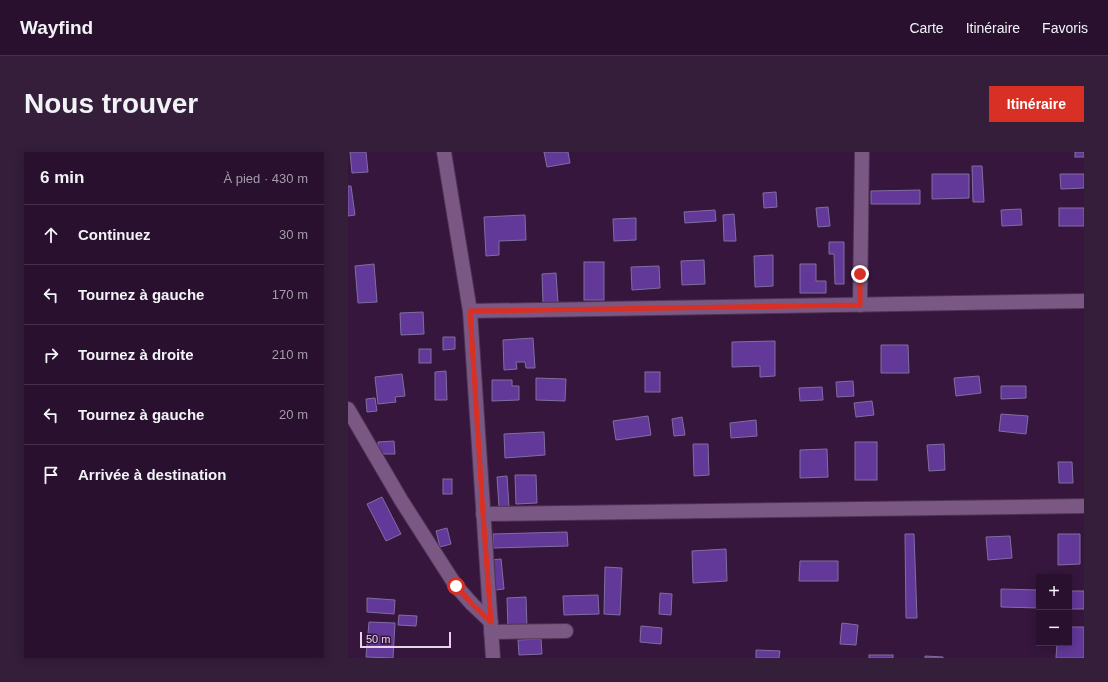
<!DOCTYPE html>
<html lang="fr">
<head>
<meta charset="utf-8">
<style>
	body { margin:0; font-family:Arial,sans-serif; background:#341e3a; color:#f1f3f6 }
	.controls { position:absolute; right:12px; bottom:12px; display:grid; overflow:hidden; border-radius:0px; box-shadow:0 2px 10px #0003 }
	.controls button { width:36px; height:36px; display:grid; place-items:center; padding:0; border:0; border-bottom:1px solid #44304a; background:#28102e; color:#f1f3f6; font:20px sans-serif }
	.scale { position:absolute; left:12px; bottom:10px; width:91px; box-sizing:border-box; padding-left:4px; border:2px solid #e7d3ec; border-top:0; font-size:11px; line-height:14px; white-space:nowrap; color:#e7d3ec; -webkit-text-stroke:3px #36163d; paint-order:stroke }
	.stop { position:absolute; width:12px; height:12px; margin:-9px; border:3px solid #d93025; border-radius:50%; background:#fff }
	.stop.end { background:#d93025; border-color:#fff; box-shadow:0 1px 4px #0008 }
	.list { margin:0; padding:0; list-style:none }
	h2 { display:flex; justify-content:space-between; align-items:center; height:52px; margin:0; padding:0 16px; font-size:17px }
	h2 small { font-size:13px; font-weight:400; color:#a59daa }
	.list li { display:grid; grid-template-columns:26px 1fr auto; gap:12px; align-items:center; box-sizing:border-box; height:60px; padding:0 16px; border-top:1px solid #44304a }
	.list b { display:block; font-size:15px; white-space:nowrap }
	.list em { font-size:13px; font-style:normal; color:#a59daa }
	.icon { flex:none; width:22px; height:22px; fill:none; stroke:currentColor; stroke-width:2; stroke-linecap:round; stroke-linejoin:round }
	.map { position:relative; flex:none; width:736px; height:506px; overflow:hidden; border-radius:0px }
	header { display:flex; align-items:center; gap:24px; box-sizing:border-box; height:56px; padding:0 20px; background:#28102e; border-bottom:1px solid #44304a }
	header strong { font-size:19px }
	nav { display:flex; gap:22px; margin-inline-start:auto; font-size:14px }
	.intro { display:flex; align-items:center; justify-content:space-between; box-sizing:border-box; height:96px; padding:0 24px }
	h1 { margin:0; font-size:28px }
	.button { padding:10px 18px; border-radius:0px; background:#d93025; color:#fff; font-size:14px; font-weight:700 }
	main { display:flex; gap:24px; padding:0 24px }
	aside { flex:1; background:#28102e; border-radius:0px; box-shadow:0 2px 10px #0003 }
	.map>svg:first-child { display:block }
	.building { fill:#623899; stroke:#806ea1 }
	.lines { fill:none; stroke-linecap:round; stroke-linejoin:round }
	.minor-casing { stroke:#4d3353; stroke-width:16 }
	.minor { stroke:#7b5883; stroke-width:14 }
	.route { stroke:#d93025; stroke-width:5 }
</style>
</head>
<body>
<header>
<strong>Wayfind</strong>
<nav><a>Carte</a><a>Itinéraire</a><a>Favoris</a></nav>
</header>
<div class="intro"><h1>Nous trouver</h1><a class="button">Itinéraire</a></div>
<main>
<aside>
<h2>6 min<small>À pied · 430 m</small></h2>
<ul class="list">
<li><svg class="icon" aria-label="ahead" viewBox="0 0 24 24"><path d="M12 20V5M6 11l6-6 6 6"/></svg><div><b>Continuez</b></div><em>30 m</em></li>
<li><svg class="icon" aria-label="left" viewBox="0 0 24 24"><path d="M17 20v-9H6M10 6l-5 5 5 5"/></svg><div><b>Tournez à gauche</b></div><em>170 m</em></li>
<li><svg class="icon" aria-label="right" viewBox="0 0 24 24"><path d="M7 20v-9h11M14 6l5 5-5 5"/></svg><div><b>Tournez à droite</b></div><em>210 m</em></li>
<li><svg class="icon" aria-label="left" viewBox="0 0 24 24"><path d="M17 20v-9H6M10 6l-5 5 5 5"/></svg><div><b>Tournez à gauche</b></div><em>20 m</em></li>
<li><svg class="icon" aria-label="arrive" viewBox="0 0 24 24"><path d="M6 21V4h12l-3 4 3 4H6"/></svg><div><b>Arrivée à destination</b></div></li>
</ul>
</aside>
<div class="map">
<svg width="736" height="506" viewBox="0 0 736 506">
	<rect width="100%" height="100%" fill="#36163d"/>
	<g class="building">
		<path d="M 2,0 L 18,0 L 20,20 L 4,21 Z"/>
		<path d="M 196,0 L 220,0 L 222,11 L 199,15 Z"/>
		<rect x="727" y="0" width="9" height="5"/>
		<path d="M 624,14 L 634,14 L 636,50 L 625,50 Z"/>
		<path d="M 584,22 L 621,22 L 621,46 L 584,47 Z"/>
		<path d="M 712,22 L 736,22 L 736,36 L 713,37 Z"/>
		<path d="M 0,34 L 3,34 L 7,63 L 0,64 Z"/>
		<path d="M 572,38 L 572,52 L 523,52 L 523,39 Z"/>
		<path d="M 428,40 L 429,55 L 416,56 L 415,41 Z"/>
		<path d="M 480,55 L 482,74 L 470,75 L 468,56 Z"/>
		<rect x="711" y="56" width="25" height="18"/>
		<path d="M 673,57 L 674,73 L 654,74 L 653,58 Z"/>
		<path d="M 367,58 L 368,69 L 337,71 L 336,60 Z"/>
		<path d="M 386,62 L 388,89 L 376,89 L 375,63 Z"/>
		<path d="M 177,63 L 178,88 L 151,89 L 151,103 L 138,104 L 136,65 Z"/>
		<path d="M 288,66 L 288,88 L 266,89 L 265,67 Z"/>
		<path d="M 481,90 L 496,90 L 496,132 L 487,132 L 486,102 L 481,102 Z"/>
		<path d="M 425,103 L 425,134 L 407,135 L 406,104 Z"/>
		<path d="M 356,108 L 357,132 L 334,133 L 333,109 Z"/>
		<rect x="236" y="110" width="20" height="38"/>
		<path d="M 26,112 L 29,150 L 10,151 L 7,114 Z"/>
		<path d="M 452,112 L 468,112 L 468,129 L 478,129 L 478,141 L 452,141 Z"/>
		<path d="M 311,114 L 312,136 L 284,138 L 283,115 Z"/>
		<path d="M 208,121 L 210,151 L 195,151 L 194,122 Z"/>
		<path d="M 75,160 L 76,182 L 53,183 L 52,161 Z"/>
		<path d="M 95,185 L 107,185 L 107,197 L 95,198 Z"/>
		<path d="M 185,186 L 187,216 L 178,216 L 177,210 L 168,210 L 169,217 L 156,218 L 155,188 Z"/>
		<path d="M 427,189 L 427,224 L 412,225 L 412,214 L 384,215 L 384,190 Z"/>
		<path d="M 533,193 L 560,193 L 561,221 L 533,221 Z"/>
		<rect x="71" y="197" width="12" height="14"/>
		<path d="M 98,219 L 99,248 L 87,248 L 87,220 Z"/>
		<rect x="297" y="220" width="15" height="20"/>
		<path d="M 54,222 L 57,244 L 47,245 L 48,250 L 30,252 L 27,225 Z"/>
		<path d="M 631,224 L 633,241 L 608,244 L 606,226 Z"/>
		<path d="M 188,226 L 218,227 L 217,249 L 188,248 Z"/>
		<path d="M 144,228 L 164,228 L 164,234 L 171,234 L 171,248 L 144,249 Z"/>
		<path d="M 505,229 L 506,244 L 489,245 L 488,230 Z"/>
		<path d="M 653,234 L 678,234 L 678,246 L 653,247 Z"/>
		<path d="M 474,235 L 475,248 L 452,249 L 451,236 Z"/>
		<path d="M 27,246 L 29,259 L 19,260 L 18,247 Z"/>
		<path d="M 524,249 L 526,263 L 508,265 L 506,251 Z"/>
		<path d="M 653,262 L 680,264 L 678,282 L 651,279 Z"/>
		<path d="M 300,264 L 303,283 L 268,288 L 265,269 Z"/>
		<path d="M 334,265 L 337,283 L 326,284 L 324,267 Z"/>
		<path d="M 408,268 L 409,284 L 383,286 L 382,271 Z"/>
		<path d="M 196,280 L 197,303 L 157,306 L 156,282 Z"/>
		<path d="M 46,289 L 47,302 L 30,302 L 30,290 Z"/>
		<rect x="507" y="290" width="22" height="38"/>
		<path d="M 345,292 L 360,292 L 361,323 L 346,324 Z"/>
		<path d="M 596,292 L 597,318 L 581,319 L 579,293 Z"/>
		<path d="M 479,297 L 480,325 L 452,326 L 452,298 Z"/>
		<path d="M 710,310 L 724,310 L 725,331 L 711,331 Z"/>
		<path d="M 167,323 L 188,323 L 189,351 L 168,352 Z"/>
		<path d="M 159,324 L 161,355 L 151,355 L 149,325 Z"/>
		<rect x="95" y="327" width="9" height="15"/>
		<path d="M 34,345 L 53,382 L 38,389 L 19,352 Z"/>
		<path d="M 99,376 L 103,392 L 92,395 L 88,379 Z"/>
		<path d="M 219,380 L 220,394 L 145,396 L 145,382 Z"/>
		<path d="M 557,382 L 566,382 L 569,466 L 558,466 Z"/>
		<path d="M 710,382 L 732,382 L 732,412 L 710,413 Z"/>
		<path d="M 662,384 L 664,406 L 640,408 L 638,385 Z"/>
		<path d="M 378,397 L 379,429 L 345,431 L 344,399 Z"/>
		<path d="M 153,407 L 156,437 L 147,438 L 143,408 Z"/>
		<path d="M 452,409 L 490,409 L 490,429 L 451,429 Z"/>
		<path d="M 257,415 L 274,416 L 272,463 L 256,462 Z"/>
		<path d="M 653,437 L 691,438 L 691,456 L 653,455 Z"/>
		<rect x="721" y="439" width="15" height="18"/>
		<path d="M 312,441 L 324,442 L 323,463 L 311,462 Z"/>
		<path d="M 250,443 L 251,462 L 216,463 L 215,444 Z"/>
		<path d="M 178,445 L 179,475 L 160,476 L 159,446 Z"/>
		<path d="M 19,446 L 47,448 L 46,462 L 19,460 Z"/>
		<path d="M 51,463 L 69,464 L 68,474 L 50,473 Z"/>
		<path d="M 21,470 L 47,471 L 45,506 L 18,505 Z"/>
		<path d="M 494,471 L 510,473 L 508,493 L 492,492 Z"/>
		<path d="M 293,474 L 314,476 L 313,492 L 292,490 Z"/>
		<path d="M 721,475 L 736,475 L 736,506 L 708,506 L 709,491 L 721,491 Z"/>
		<path d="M 193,487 L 194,502 L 171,503 L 170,488 Z"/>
		<path d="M 408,498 L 432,499 L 431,506 L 408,506 Z"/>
		<rect x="521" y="503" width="24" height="3"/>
		<path d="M 577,504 L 595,505 L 595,506 L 577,506 Z"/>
	</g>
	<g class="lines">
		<g class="minor-casing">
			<g id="minor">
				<path d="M 96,0 L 122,159 L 145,506"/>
				<path d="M 512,153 L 514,0"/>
				<path d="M 122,159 L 736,149"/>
				<path d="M 0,257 L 53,348 L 108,434 L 124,452 L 143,470"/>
				<path d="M 135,362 C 335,358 536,358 736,354"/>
				<path d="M 143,480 L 218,479"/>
			</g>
		</g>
		<use href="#minor" class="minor"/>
	</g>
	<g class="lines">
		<path class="route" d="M 108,434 L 124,452 L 143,470 L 135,362 L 122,159 L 512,153 L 512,122"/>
	</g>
</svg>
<div class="controls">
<button>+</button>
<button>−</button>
</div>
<div class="scale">50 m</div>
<div class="stop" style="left:108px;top:434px"></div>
<div class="stop end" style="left:512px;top:122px"></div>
</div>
</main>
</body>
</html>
